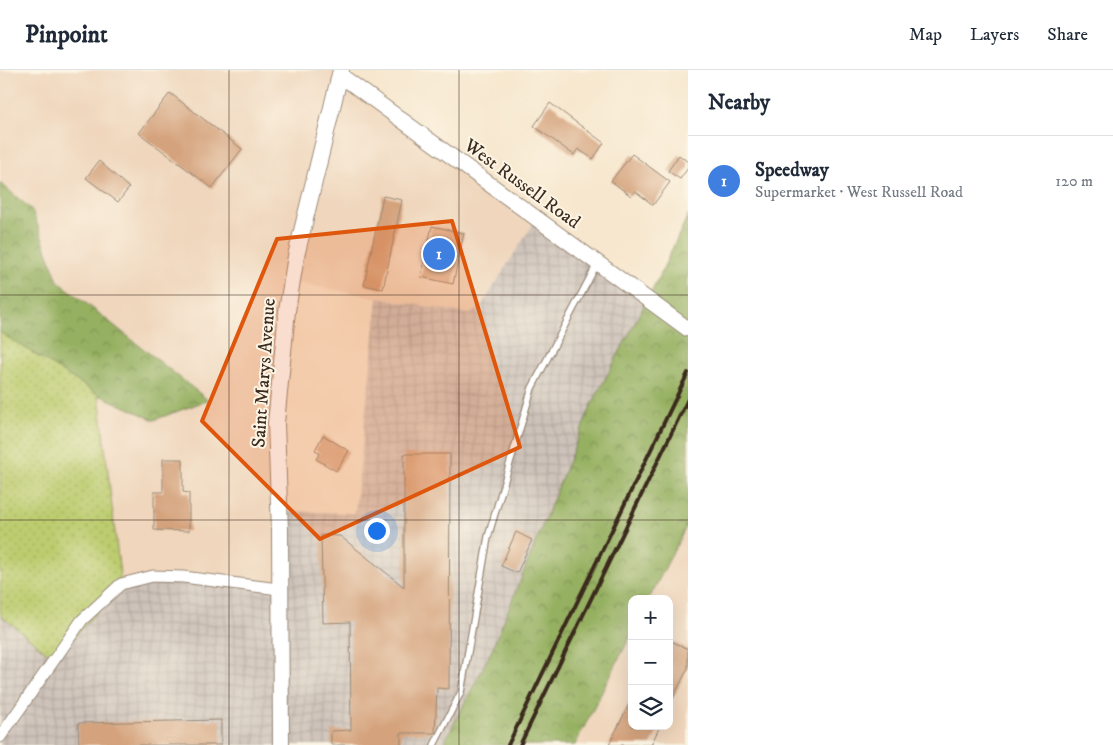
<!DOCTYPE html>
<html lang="en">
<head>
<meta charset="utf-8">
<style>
	body { margin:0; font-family:"IM FELL DW Pica",serif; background:#f2f2f3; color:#1f2937 }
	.controls { position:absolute; right:15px; bottom:15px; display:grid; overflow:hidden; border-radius:10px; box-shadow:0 5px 20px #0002 }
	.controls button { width:45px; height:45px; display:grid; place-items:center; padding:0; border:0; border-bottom:1px solid #e0e1e3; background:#fff; color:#1f2937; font:25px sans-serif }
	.you { position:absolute; left:376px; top:460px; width:18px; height:18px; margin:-12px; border:4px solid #fff; border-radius:50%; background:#1a73e8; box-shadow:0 0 0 8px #1a73e833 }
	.badge { display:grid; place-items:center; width:32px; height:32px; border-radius:50%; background:#d93025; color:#fff; font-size:16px; font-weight:700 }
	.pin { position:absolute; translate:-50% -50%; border:2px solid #fff; box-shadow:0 1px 5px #0006 }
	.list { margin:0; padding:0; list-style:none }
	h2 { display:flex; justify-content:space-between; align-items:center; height:65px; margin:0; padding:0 20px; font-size:21px }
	h2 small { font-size:16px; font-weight:400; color:#747a83 }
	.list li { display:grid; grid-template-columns:32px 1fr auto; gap:15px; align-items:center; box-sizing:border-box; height:90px; padding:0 20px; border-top:1px solid #e0e1e3 }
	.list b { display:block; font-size:19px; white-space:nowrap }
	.list p { margin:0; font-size:16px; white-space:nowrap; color:#747a83 }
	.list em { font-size:16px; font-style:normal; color:#747a83 }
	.icon { flex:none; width:28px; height:28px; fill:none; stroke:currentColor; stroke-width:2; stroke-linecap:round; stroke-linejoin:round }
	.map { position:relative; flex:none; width:688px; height:675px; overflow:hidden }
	header { display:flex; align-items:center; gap:30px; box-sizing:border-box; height:70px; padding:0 25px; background:#fff; border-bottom:1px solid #e0e1e3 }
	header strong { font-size:24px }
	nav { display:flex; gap:28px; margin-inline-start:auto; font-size:18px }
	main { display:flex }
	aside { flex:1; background:#fff }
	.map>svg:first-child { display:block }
	.built { fill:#efd6bc }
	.industrial { fill:url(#industrial-grid) }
	.green { fill:url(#green-dots); stroke:#7c7b46 }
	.forest { fill:url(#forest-crowns); stroke:#686d40 }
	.building { fill:#d4a27c }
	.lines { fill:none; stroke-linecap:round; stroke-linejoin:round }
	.service-casing { stroke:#998876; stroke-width:8 }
	.minor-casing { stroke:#998876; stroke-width:13 }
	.tertiary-casing { stroke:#998876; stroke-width:17 }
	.secondary-casing { stroke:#998876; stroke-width:18 }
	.service { stroke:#fff; stroke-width:5.5 }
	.minor { stroke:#fff; stroke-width:11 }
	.tertiary { stroke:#fff; stroke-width:15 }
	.secondary { stroke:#fff; stroke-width:16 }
	.rail { stroke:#3b2a1e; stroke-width:4 }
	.marked { fill:#df570d; fill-opacity:0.2; stroke:#df570d; stroke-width:4; stroke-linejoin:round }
	.grid { fill:none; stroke:#3b2a1e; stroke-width:1; stroke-opacity:0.55 }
	.labels { text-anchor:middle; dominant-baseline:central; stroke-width:4; stroke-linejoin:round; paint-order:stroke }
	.street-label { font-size:19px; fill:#3b2a1e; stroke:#fcf5e5 }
</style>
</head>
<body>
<header>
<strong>Pinpoint</strong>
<nav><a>Map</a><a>Layers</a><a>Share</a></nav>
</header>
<main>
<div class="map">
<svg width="688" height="675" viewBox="0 0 688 675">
	<defs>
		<pattern id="industrial-grid" width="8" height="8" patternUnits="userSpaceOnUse" patternTransform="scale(1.25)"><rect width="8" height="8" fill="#cdc2b9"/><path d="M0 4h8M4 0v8" fill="none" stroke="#b1a79f"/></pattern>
		<pattern id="green-dots" width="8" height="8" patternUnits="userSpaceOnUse" patternTransform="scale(1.25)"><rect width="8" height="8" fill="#bccc6e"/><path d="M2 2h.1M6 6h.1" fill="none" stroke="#a2af5f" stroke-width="1.8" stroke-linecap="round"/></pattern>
		<pattern id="forest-crowns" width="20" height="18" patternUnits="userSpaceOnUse" patternTransform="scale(1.25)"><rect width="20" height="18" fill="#95b061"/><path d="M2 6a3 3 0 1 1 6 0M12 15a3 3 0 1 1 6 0" fill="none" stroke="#7b8f4f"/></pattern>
	</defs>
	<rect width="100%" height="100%" fill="#fcf5e5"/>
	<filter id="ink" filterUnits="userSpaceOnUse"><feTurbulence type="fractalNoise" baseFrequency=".02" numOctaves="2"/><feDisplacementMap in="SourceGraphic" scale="10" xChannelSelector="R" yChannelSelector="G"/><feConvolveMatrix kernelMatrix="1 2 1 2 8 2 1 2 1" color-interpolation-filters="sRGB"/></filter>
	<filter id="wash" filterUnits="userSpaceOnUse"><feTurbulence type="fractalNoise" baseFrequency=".0096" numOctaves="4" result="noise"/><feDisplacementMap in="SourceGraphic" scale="20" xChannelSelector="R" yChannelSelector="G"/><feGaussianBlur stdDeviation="1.12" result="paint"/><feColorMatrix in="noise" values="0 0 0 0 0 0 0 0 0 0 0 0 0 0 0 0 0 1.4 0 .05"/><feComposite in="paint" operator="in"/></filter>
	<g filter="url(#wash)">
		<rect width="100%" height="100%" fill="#f7e7ce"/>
		<g class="built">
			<path d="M 0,0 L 341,0 L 536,149 L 480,238 L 469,244 L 291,212 L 287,241 L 279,519 L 121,514 L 99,325 L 154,350 L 208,329 L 58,211 L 32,140 L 0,113 Z"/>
			<path d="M 688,453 L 688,675 L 575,675 L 632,563 L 632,656 L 669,656 L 669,529 L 649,529 Z"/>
		</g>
		<path class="industrial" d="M 536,149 L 647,230 L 592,334 L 491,582 L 443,675 L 0,675 L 0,545 L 55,588 L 121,514 L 153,506 L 279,519 L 279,441 L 355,443 L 378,228 L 469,244 L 480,238 Z"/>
		<path class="green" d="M 0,262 L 99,325 L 121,514 L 55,589 L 0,545 Z"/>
		<g class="forest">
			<path d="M 0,113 L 32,140 L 58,211 L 208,330 L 154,350 L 99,325 L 0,262 Z"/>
			<path d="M 688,145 L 688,453 L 649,529 L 632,529 L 632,563 L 575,675 L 443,675 L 491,582 L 592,334 L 657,211 Z"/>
		</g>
		<g id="blocks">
			<g class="building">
				<path d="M 170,23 L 242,79 L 212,118 L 139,63 Z"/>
				<path d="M 550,33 L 604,73 L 593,89 L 578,79 L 574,85 L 534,56 Z"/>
				<path d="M 632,84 L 670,112 L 653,135 L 635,121 L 631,126 L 611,111 Z"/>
				<path d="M 679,85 L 688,92 L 688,98 L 680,109 L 668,101 Z"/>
				<path d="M 99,91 L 129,118 L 118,132 L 86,108 Z"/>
				<path d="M 383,126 L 402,130 L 383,219 L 364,215 Z"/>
				<path d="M 432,156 L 464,163 L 453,214 L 421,207 Z"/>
				<path d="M 323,365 L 349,381 L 336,401 L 316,389 L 320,383 L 315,380 Z"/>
				<path d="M 404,384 L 450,384 L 449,619 L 437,618 L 435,663 L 401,663 L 401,675 L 331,675 L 331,661 L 351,660 L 350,552 L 323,553 L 321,465 L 340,466 L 404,517 Z"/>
				<path d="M 163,389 L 183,389 L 183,422 L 189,423 L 189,461 L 154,460 L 154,422 L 163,422 Z"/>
				<path d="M 516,462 L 532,470 L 517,503 L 501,496 Z"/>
				<path d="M 669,570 L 688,579 L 688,598 L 669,636 Z"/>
				<path d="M 632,628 L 632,656 L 660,656 L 651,675 L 609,675 Z"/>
				<path d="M 221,650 L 221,675 L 79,675 L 78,653 Z"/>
			</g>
		</g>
	</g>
	<g filter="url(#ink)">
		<use href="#blocks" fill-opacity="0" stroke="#998876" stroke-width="1"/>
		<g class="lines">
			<g class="service-casing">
				<path id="service" d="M 434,675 L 461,622 L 488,467 L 532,318 L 597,194"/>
			</g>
			<g class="minor-casing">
				<path id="minor" d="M 0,667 L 82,550 L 121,514 L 153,506 L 183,507 L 279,519"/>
			</g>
			<g class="tertiary-casing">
				<path id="tertiary" d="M 340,5 L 688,259"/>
			</g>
			<g class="secondary-casing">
				<path id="secondary" d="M 281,675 L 280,460 L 276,353 L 287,241 L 296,186 L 341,0"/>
			</g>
			<use href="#service" class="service"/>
			<use href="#minor" class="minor"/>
			<use href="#tertiary" class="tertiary"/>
			<use href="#secondary" class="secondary"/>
			<g class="rail">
				<path d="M 508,675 L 688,303"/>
				<path d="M 520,675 L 688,329"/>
			</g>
		</g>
	</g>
	<path class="marked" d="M 452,151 L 520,377 L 320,469 L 202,351 L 277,169 Z"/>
	<path class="grid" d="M 229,0 L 229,675M 459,0 L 459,675M 0,225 L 688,225M 0,450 L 688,450"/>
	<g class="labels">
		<g class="street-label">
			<text transform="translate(522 114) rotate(36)">West Russell Road</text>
			<text transform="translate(264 303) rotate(-86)">Saint Marys Avenue</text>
		</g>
	</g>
</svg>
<div class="controls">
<button>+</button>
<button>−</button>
<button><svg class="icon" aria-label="layers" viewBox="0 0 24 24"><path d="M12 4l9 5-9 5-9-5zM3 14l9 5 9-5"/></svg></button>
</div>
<div class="you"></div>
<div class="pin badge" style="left:439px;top:184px;background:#3f7fe0">1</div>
</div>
<aside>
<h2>Nearby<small></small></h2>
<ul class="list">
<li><span class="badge" style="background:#3f7fe0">1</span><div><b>Speedway</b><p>Supermarket · West Russell Road</p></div><em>120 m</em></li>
</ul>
</aside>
</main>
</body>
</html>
